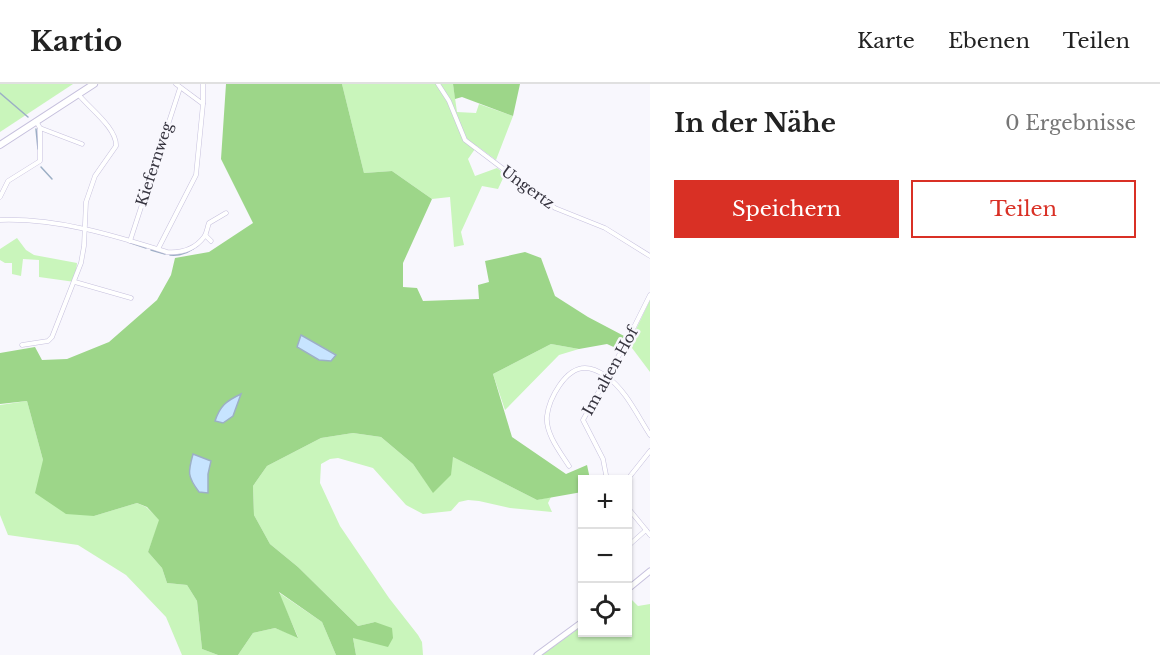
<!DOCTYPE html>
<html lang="de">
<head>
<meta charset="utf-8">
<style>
	body { margin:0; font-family:"Libre Baskerville",serif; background:#f6f6f6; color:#222 }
	.controls { position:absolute; right:18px; bottom:18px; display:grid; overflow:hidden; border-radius:0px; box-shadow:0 2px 4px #0004 }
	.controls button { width:54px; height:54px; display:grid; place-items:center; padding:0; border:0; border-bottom:2px solid #e0e0e0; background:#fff; color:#222; font:30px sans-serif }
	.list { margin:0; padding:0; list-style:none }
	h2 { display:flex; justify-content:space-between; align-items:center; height:78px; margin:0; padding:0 24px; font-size:26px }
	h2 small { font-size:20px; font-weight:400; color:#767676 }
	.actions { display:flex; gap:12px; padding:18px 24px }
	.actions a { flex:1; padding:14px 0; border:2px solid #d93025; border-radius:0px; text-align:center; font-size:21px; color:#d93025 }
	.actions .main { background:#d93025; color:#fff }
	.icon { flex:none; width:33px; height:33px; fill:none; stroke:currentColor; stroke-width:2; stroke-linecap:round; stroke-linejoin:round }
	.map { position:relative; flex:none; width:650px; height:571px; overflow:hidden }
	header { display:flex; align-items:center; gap:36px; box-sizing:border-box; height:84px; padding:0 30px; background:#fff; border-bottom:2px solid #e0e0e0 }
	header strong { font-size:28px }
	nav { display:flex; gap:33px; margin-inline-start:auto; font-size:21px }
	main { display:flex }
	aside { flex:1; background:#fff }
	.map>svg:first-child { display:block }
	.green { fill:#c9f5bb }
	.forest { fill:#9dd689; fill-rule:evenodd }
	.water { fill:#c7e4ff; stroke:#9cafc5; stroke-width:1.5 }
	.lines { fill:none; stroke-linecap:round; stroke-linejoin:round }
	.stream { stroke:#9cafc5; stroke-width:1.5 }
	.street-casing { stroke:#c6c0dd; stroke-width:5 }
	.secondary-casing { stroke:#c6c0dd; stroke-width:7 }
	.primary-casing { stroke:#c6c0dd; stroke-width:8 }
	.street { stroke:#fff; stroke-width:4 }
	.secondary { stroke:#fff; stroke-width:5 }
	.primary { stroke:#fff; stroke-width:6 }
	.labels { text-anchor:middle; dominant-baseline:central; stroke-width:5; stroke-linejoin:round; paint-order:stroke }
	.street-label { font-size:15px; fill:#36343f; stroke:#f8f7fd }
</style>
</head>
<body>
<header>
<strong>Kartio</strong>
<nav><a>Karte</a><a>Ebenen</a><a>Teilen</a></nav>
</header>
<main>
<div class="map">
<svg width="650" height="571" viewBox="0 0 650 571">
	<rect width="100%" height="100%" fill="#f8f7fd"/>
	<g class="green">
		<path d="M 0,0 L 73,0 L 0,48 Z"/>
		<path d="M 342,0 L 453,0 L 457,28 L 476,29 L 479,20 L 513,32 L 496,76 L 477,62 L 468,75 L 475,92 L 497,84 L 505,90 L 498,105 L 482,102 L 461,148 L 464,161 L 454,163 L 450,113 L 432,115 L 392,87 L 364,89 Z"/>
		<path d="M 17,154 L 26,166 L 34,171 L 77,179 L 75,198 L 39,193 L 39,176 L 23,175 L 21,192 L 12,190 L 12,179 L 5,179 L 0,176 L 0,165 Z"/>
		<path d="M 650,216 L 650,288 L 629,260 Z"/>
		<path d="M 551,260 L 579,265 L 559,271 L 505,326 L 493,290 Z"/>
		<path d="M 27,317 L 43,376 L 94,432 L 137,419 L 146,423 L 160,436 L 148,468 L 162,484 L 167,499 L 187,501 L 197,517 L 202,565 L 218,571 L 182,571 L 166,533 L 126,491 L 78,461 L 8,451 L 0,431 L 0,321 Z"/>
		<path d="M 353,349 L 381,353 L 413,380 L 433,408 L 453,373 L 537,416 L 551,413 L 548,419 L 552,428 L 510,424 L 479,417 L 468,416 L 459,418 L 451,427 L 423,430 L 406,421 L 373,384 L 338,374 L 330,375 L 321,380 L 320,399 L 340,442 L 389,514 L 418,551 L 422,558 L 423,571 L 356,571 L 353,554 L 375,538 L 358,542 L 298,483 L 270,460 L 254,431 L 253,402 L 267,382 L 321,354 Z"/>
		<path d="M 278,508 L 322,538 L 336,571 L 238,571 L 253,549 L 275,544 L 298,553 Z"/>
		<path d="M 628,512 L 638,522 L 650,520 L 650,571 L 542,571 L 582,542 L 582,548 L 628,548 Z"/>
	</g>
	<g class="forest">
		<path d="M 226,0 L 342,0 L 364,89 L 392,87 L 432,115 L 403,179 L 403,203 L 417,204 L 423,217 L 479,215 L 478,201 L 489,198 L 485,177 L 525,168 L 541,174 L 555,212 L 588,233 L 626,253 L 618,265 L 607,260 L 579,265 L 551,260 L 493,290 L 512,353 L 566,390 L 587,381 L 590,395 L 582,396 L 582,408 L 537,416 L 453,373 L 451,391 L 433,409 L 413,380 L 381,353 L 353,349 L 321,354 L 267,382 L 253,402 L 254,431 L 270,460 L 298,483 L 358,542 L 375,538 L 392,544 L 393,554 L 388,563 L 353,554 L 356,571 L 336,571 L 322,538 L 279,508 L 298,554 L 275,544 L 253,549 L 238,571 L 218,571 L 202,565 L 197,517 L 187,501 L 167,499 L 162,484 L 148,468 L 159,436 L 147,423 L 137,419 L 94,432 L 66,430 L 35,409 L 43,376 L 27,317 L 0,320 L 0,269 L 35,263 L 42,276 L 67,275 L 109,258 L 157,216 L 171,191 L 175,174 L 209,168 L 253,139 L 221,75 ZM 301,251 L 335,270 L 319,276 L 297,263 Z"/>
		<path d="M 453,0 L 520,0 L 513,32 L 462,13 L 455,15 Z"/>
	</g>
	<g class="water">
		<path d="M 301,251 L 336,271 L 331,277 L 319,276 L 297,263 Z"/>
		<path d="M 241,310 L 233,332 L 223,339 L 215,337 C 220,322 226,317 241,310 Z"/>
		<path d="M 193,370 L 211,377 L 208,390 L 208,409 L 199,408 C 187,392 188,388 193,370 Z"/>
	</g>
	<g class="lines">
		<g class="stream">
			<path d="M 0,9 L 28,33"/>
			<path d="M 36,45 L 38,65"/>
			<path d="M 41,83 L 52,95"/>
			<path d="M 131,159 L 146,164"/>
			<path d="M 151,166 L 165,170"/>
			<path d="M 170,171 C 181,172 191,168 199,160"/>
		</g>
		<g class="street-casing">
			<g id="street">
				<path d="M 203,0 L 203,19"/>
				<path d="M 438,0 L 449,17 L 465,56 L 555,124 L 605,144 L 650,172"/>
				<path d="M 40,44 L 82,60"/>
				<path d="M 0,113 L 8,97 L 40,77 L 40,44 L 36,37"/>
				<path d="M 0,136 C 57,134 113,151 167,168 C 181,169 195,165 204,153 C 207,149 207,144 209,139 L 226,129"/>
				<path d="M 206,152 L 211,157"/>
				<path d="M 130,157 L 180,4"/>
				<path d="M 158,165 L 196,91 L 203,20 L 176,0"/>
				<path d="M 75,198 L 131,214"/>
				<path d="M 22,261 L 48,257 L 52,253 L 81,179 L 84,162 L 86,118 L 95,92 L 116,62 C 117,44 89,24 79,11"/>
				<path d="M 569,382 C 560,368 545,349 547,332 C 549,315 565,284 585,284 C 592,284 600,288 606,292 C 626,306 637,331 650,351"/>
				<path d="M 607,396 L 603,375 L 583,336 L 628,255 L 650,211"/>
				<path d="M 627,396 L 650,367"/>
				<path d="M 628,424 L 650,451"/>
				<path d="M 628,462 L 646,446"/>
			</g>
		</g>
		<g class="secondary-casing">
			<g id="secondary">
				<path d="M 628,505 L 650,487"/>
				<path d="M 537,571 L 582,538"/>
			</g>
		</g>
		<g class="primary-casing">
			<path id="primary" d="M 0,61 L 94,0"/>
		</g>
		<use href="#street" class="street"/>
		<use href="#secondary" class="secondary"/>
		<use href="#primary" class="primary"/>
	</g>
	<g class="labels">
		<g class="street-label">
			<text transform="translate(154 80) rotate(-72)">Kiefernweg</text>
			<text transform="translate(528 103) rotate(36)">Ungertz</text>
			<text transform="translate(610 287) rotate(-61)">Im alten Hof</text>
		</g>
	</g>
</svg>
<div class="controls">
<button>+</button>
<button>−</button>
<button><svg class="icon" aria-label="locate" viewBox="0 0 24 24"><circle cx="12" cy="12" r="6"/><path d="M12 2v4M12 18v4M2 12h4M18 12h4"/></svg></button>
</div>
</div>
<aside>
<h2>In der Nähe<small>0 Ergebnisse</small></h2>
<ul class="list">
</ul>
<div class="actions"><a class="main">Speichern</a><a>Teilen</a></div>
</aside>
</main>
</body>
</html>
